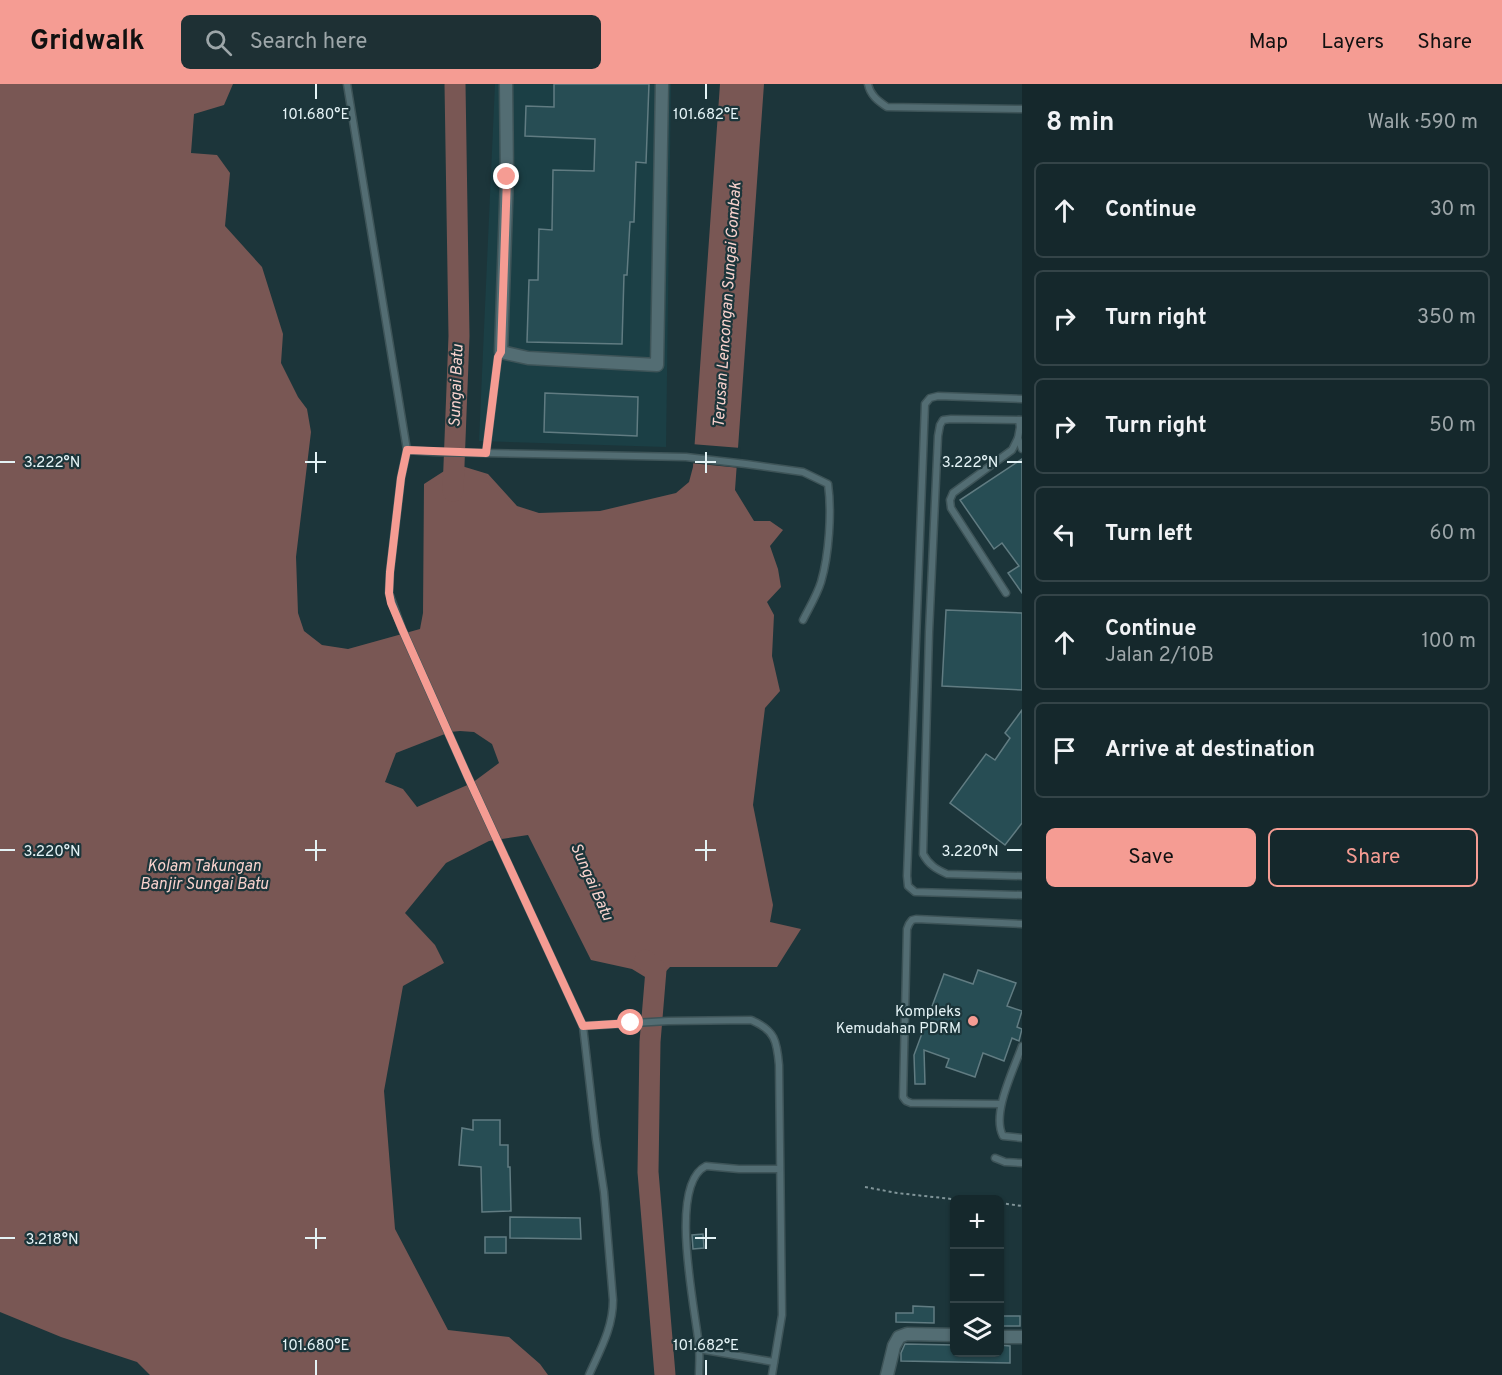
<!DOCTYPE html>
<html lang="en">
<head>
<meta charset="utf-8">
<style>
	body { margin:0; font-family:Overpass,sans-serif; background:#1e3034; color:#f1f3f6 }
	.controls { position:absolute; right:18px; bottom:18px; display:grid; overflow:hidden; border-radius:9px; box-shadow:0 2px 4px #0004 }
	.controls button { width:54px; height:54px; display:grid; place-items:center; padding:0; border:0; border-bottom:2px solid #344448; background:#15282c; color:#f1f3f6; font:30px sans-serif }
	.stop { position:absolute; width:18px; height:18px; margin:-14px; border:4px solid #f59c93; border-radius:50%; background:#fff }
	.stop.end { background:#f59c93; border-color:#fff; box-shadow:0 2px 6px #0008 }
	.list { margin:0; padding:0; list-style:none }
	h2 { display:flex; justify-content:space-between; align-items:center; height:78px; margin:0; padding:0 24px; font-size:26px }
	h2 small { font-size:20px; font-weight:400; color:#9da6a9 }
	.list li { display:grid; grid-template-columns:39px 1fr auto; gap:18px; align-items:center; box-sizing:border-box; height:96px; margin:0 12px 12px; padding:0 12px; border:2px solid #344448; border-radius:9px }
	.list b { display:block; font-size:22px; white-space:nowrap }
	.list p { margin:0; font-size:20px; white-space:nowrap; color:#9da6a9 }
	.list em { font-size:20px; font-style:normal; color:#9da6a9 }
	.actions { display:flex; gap:12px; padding:18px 24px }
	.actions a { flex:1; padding:14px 0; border:2px solid #f59c93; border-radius:9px; text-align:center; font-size:21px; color:#f59c93 }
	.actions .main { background:#f59c93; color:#111 }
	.icon { flex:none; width:33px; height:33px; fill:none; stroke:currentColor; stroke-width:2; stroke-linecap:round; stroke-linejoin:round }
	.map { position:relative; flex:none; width:1022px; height:1291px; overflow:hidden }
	header { display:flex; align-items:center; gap:36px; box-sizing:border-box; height:84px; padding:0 30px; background:#f59c93; color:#111 }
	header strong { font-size:28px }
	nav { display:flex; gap:33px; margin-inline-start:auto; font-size:21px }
	.search { width:420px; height:54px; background:#1e3034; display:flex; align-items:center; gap:15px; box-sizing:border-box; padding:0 21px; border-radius:9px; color:#9da6a9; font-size:22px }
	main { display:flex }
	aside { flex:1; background:#15282c }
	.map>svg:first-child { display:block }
	.built { fill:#1b3f45 }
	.water { fill:#795754; fill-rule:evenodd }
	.pier { fill:#1c353a }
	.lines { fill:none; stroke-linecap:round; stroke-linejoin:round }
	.river { stroke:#795754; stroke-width:21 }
	.building { fill:#274d54; stroke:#617c82; stroke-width:1.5 }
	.service-casing { stroke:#3e5458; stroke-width:9 }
	.minor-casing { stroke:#3e5458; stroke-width:15 }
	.path { stroke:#819599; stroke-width:2; stroke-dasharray:3 3; stroke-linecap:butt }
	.service { stroke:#536d73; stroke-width:6 }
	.minor { stroke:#536d73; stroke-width:12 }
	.route { stroke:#f59c93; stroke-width:8 }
	.ticks { fill:none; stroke:#e4f3f6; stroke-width:2 }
	.poi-dot { fill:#f59c93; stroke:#1c353a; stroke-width:2 }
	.labels { text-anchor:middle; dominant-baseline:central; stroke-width:4.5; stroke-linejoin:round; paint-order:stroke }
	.poi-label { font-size:15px; fill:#e4f3f6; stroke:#1c353a; text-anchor:end }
	.water-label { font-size:16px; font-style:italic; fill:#f9d2cd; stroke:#1c353a }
	.ticks-label { font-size:15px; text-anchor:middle; fill:#e4f3f6; stroke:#1c353a; stroke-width:4.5; stroke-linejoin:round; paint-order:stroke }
</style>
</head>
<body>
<header>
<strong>Gridwalk</strong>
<div class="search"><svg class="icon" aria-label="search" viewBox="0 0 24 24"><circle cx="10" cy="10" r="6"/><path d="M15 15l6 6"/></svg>Search here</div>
<nav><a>Map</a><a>Layers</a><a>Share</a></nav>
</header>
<main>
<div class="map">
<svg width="1022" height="1291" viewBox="0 0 1022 1291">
	<rect width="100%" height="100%" fill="#1c353a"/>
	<path class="built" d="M 495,0 L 671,0 L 666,363 L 479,357 Z"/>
	<path class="water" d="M 0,0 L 233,0 L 224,21 L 194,30 L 191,69 L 217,71 L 230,89 L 225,142 L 262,183 L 283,250 L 281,279 L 298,313 L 307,325 L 311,348 L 296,473 L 298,529 L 304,547 L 322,561 L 348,565 L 420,545 L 423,529 L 424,400 L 455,380 L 488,390 L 517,422 L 539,429 L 600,427 L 676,409 L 689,398 L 693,383 L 720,0 L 764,0 L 735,406 L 754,437 L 770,437 L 783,446 L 770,462 L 778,485 L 781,503 L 767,518 L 774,531 L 772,572 L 780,607 L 765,624 L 753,721 L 773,821 L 770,838 L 801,845 L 777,883 L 670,883 L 655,899 L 632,885 L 591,876 L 528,751 L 489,757 L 446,779 L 405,829 L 435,861 L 444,879 L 403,902 L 384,1007 L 395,1145 L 448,1246 L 509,1253 L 540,1280 L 548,1291 L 150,1291 L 137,1278 L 61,1253 L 0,1228 ZM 460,647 L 474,648 L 492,660 L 499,679 L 472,699 L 417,723 L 403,705 L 385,698 L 396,669 L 450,648 Z"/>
	<path class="pier" d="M 691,360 L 741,364 L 740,384 L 690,379 Z"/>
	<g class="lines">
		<g class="river">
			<path d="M 453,407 L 459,252 L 455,0"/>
			<path d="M 645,876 L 656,886 L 650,958 L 648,1088 L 665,1291"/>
		</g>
	</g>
	<g class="building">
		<path d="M 554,0 L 649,0 L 646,79 L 636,78 L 634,138 L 630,138 L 627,191 L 624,191 L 622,260 L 527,258 L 529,196 L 538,196 L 539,145 L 552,146 L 553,86 L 594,87 L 595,55 L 525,52 L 526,22 L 554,23 Z"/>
		<path d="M 545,309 L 638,313 L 637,352 L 544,348 Z"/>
		<path d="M 1022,375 L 1022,509 L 1008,489 L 1019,482 L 1002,459 L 994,465 L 960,416 Z"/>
		<path d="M 946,526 L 1022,529 L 1022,606 L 942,602 Z"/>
		<path d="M 1022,626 L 1022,739 L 1005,761 L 950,719 L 986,670 L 995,676 L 1010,654 L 1005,649 Z"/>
		<path d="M 978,886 L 1016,899 L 1007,922 L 1022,927 L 1017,943 L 1022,945 L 1019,957 L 1012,954 L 1004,977 L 983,969 L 975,993 L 946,983 L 949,975 L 924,966 L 925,1000 L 915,1000 L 914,971 L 944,890 L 973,900 Z"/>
		<path d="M 473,1036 L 500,1036 L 500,1061 L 508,1061 L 508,1083 L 510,1083 L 511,1127 L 482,1128 L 481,1083 L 459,1081 L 462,1044 L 473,1046 Z"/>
		<path d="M 510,1133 L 580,1134 L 581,1155 L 510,1154 Z"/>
		<path d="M 703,1150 L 704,1164 L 693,1165 L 692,1151 Z"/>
		<rect x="485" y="1153" width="21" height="16"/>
		<path d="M 913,1222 L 934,1223 L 934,1239 L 896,1238 L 896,1229 L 913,1229 Z"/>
		<rect x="999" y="1232" width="21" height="10"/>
		<path d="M 905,1260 L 954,1261 L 954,1269 L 999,1269 L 999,1261 L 1010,1262 L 1010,1279 L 901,1277 L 901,1269 Z"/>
	</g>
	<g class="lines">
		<g class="service-casing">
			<g id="service">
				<path d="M 347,0 L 407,366 L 401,394 L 390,488 L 389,509 L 402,545 L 468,693 L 583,942 L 596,1055 L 604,1108 L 613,1216 C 613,1244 600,1266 589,1291"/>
				<path d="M 868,0 C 870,11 878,17 887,23 L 1022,25"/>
				<path d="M 1022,315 L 938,312 L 930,314 L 925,320 L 907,792 L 908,802 L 915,808 L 1022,811"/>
				<path d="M 1022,336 L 951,335 L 943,336 L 940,341 L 938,352 L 929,548 L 923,770 C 929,781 936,785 947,790 L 1022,792"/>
				<path d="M 1018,354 L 1022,365"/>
				<path d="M 407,366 L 434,368 L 686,373 L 746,380 L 803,388 L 828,400 C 832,428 829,471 821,498 C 817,511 809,524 803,536"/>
				<path d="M 486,369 L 498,273 L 501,268"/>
				<path d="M 1006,509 L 951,424 L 950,416 L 953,409 L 1012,366 L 1018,354 L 1020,343 L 1019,336"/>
				<path d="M 583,942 L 668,937 L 751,936 C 775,946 777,957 779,981 L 782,1231 L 772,1291"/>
				<path d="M 1022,962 C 1014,985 991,1030 1003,1052 L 1022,1054"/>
				<path d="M 1000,1020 L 911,1019 L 906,1017 L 903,1013 L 907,845 L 909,840 L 912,836 L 916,835 L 1022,840"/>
				<path d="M 995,1074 L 1005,1078 L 1022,1079"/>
				<path d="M 699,1265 L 774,1278"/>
				<path d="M 699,1291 C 699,1282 700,1273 699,1263 C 696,1227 667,1101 706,1082 L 739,1085 L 779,1085"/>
			</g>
		</g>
		<g class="minor-casing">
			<g id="minor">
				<path d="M 506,0 L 507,93 L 501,268 L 528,274 L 657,281 L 662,0"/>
				<path d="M 1000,1253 L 1022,1253"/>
				<path d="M 887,1291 L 894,1262 L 899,1253 L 907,1250 L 954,1251"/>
			</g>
		</g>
		<g class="path">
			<path d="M 865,1103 L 897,1109 L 961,1116"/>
			<path d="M 1000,1119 L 1022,1122"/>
		</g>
		<use href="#service" class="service"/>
		<use href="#minor" class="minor"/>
	</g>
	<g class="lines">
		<path class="route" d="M 507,93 L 501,268 L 498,273 L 486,369 L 407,366 L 401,394 L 390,488 L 389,509 L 391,519 L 402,545 L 468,693 L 583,942 L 631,939"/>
	</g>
	<path class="ticks" d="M 316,0 L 316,15M 706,0 L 706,15M 316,368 L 316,389M 706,368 L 706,389M 0,378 L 15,378M 305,378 L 326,378M 695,378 L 716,378M 1007,378 L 1022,378M 316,756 L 316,777M 706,756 L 706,777M 0,766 L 15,766M 305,766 L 326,766M 695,766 L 716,766M 1007,766 L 1022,766M 316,1144 L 316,1165M 706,1144 L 706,1165M 0,1154 L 15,1154M 305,1154 L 326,1154M 695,1154 L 716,1154M 316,1276 L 316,1291M 706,1276 L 706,1291"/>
	<circle class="poi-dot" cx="973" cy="937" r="6"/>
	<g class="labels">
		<g class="poi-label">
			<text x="961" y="928">Kompleks<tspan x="961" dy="17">Kemudahan PDRM</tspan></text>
		</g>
		<g class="water-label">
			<text transform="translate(728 221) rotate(-86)">Terusan Lencongan Sungai Gombak</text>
			<text transform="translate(457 302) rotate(-88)">Sungai Batu</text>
			<text x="204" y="783">Kolam Takungan<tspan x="204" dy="18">Banjir Sungai Batu</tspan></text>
			<text transform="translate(591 798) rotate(66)">Sungai Batu</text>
		</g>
	</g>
	<g class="ticks-label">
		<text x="316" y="35">101.680°E</text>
		<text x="706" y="35">101.682°E</text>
		<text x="52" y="383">3.222°N</text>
		<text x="970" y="383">3.222°N</text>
		<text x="52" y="772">3.220°N</text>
		<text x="970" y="772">3.220°N</text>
		<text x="52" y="1160">3.218°N</text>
		<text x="316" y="1266">101.680°E</text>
		<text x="706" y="1266">101.682°E</text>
	</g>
</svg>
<div class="controls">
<button>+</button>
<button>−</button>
<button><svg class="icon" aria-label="layers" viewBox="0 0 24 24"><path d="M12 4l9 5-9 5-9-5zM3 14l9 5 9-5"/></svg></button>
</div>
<div class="stop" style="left:631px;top:939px"></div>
<div class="stop end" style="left:507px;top:93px"></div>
</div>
<aside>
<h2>8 min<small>Walk · 590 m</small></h2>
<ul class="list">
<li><svg class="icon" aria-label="ahead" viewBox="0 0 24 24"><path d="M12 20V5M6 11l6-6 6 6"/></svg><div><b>Continue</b></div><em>30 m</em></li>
<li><svg class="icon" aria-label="right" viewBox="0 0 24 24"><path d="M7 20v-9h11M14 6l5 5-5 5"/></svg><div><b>Turn right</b></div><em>350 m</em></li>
<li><svg class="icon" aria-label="right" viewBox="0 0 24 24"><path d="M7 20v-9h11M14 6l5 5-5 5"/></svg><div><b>Turn right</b></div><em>50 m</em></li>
<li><svg class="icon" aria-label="left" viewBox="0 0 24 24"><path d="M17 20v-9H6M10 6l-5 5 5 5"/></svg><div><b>Turn left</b></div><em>60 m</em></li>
<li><svg class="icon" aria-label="ahead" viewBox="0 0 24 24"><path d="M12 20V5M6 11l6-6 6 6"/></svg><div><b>Continue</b><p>Jalan 2/10B</p></div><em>100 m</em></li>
<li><svg class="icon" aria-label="arrive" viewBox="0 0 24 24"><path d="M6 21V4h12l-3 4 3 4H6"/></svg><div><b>Arrive at destination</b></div></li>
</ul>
<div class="actions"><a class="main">Save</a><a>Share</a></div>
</aside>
</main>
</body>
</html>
